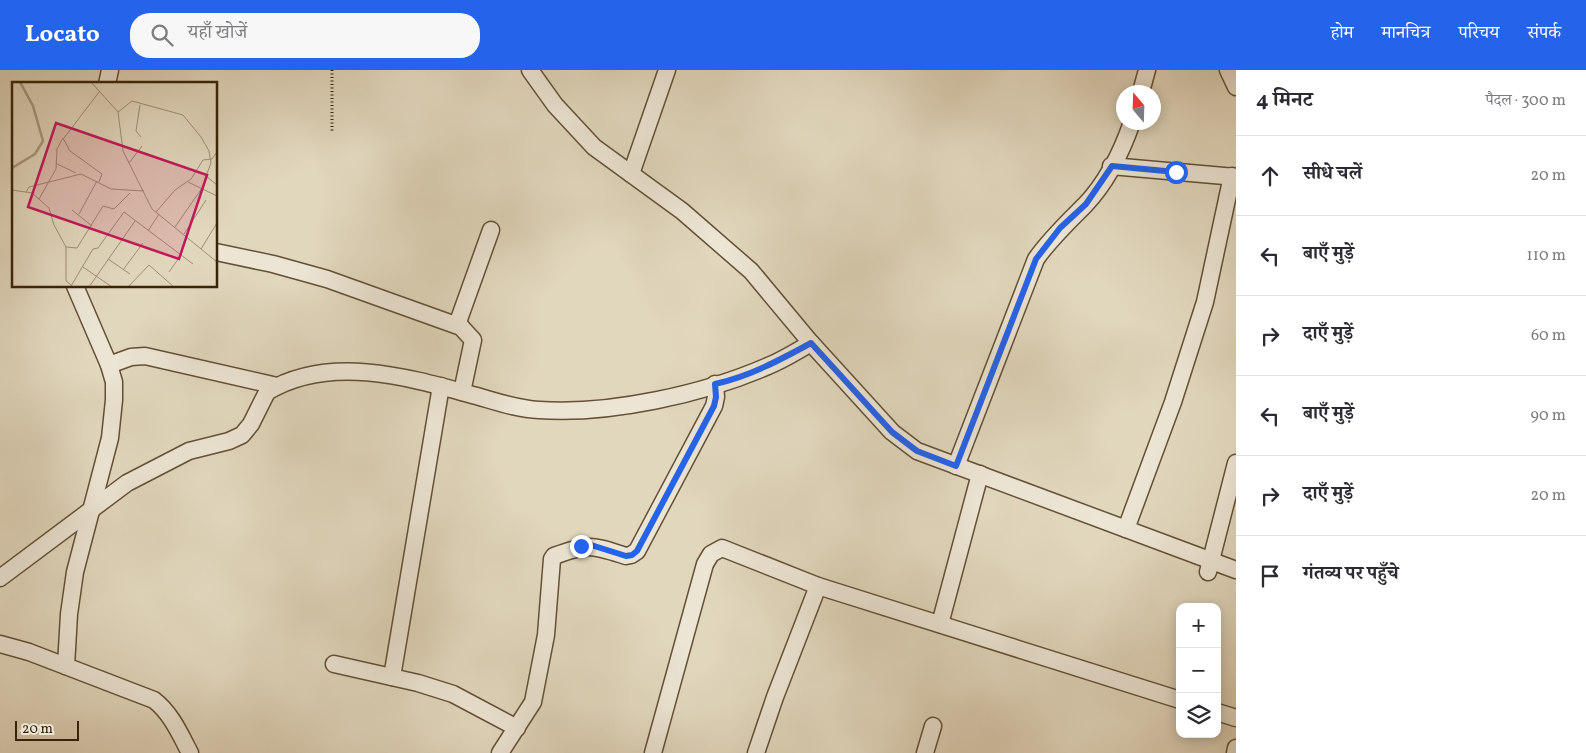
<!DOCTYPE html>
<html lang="hi">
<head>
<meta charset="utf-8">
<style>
	body { margin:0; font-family:Vollkorn,"Noto Serif Devanagari",serif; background:#f7f7f7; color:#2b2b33 }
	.controls { position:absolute; right:15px; bottom:15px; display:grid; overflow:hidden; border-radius:10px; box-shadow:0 2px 12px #0003 }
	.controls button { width:45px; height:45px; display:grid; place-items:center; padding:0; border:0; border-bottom:1px solid #e1e1e2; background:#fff; color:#2b2b33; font:25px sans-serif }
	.compass { position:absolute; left:1116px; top:15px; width:45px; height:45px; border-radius:50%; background:#fff; box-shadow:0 2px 12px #0003; rotate:341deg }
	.scale { position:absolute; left:15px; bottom:12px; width:64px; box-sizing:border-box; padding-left:5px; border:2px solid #392309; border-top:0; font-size:14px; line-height:18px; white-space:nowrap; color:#392309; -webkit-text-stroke:4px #ece5d4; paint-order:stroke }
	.stop { position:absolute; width:15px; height:15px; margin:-11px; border:4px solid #2563eb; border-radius:50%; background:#fff }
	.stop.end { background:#2563eb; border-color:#fff; box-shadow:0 1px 5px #0008 }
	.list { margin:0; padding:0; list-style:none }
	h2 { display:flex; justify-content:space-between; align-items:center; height:65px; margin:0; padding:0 20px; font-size:21px }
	h2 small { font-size:16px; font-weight:400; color:#7c7c81 }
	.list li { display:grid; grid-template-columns:32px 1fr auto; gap:15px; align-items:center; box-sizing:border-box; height:80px; padding:0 20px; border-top:1px solid #e1e1e2 }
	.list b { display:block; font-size:19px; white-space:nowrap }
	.list em { font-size:16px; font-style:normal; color:#7c7c81 }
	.icon { flex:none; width:28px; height:28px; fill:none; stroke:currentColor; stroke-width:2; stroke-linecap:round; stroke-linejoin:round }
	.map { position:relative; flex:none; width:1236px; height:683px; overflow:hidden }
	header { display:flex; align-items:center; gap:30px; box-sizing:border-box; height:70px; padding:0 25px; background:#2563eb; color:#fff }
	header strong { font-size:24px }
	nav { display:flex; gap:28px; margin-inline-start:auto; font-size:18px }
	.search { width:350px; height:45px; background:#f7f7f7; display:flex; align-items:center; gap:12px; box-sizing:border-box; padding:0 18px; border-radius:20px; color:#7c7c81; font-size:19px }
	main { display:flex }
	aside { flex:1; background:#fff }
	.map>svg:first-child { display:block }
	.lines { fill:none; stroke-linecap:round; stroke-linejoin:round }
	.minor-casing { stroke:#635036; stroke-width:19 }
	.path { stroke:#392309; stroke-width:3; stroke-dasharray:1 2.5; stroke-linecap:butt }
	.minor { stroke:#ece5d4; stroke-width:16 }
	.route { stroke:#2563eb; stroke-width:6 }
	.inset-river { fill:none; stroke:#a89a80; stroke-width:2.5 }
	.inset-road { fill:none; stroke:#9e8f75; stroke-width:1 }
	.view { fill:#c2185b; fill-opacity:0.15; stroke:#c2185b; stroke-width:2.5 }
	.inset-edge { fill:none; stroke:#392309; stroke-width:2.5 }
</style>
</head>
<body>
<header>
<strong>Locato</strong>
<div class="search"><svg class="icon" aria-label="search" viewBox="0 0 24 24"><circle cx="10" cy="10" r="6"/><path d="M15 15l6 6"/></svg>यहाँ खोजें</div>
<nav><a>होम</a><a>मानचित्र</a><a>परिचय</a><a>संपर्क</a></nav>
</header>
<main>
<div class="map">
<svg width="1236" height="683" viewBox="0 0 1236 683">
	<rect width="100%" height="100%" fill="#e1d7bd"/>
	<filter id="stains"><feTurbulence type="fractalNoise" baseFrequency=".004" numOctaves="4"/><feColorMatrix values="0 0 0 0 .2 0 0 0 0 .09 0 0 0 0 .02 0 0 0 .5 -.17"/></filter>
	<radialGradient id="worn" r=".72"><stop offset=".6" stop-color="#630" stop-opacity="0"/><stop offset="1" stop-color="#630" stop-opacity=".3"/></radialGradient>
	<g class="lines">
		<g class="minor-casing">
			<g id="minor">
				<path d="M 530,0 L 555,35 L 594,77 L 682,141 L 751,201 L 811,273 L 892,362 L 917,381 L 1236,500"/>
				<path d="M 1228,0 L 1236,17"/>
				<path d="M 107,14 L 110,0"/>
				<path d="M 1141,22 L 1147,0"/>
				<path d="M 1111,96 L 1236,107"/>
				<path d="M 631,104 L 667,0"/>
				<path d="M 216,182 L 273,194 L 327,209 L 461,257 L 473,270 L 462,322"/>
				<path d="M 461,257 L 458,252 L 491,160"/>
				<path d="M 109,295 L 131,287 L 145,286 L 277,316"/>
				<path d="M 956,396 L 1036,189 C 1050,169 1067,153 1085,135 C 1106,113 1122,81 1132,52"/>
				<path d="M 1126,459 L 1173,332 L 1205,232 L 1232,106"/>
				<path d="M 1208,502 L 1236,393"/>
				<path d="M 0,508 L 127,413 L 189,381 L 229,371 L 242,365 L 251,354 L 267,322 C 328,285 405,306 469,324 C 492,330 515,339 539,340 C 609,345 704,324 768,296 C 783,290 797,281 811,273"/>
				<path d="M 940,554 L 980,404"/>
				<path d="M 0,574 L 29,582 L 154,630 C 171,643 180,664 190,683"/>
				<path d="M 334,594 L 418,613 L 453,624 L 517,658"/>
				<path d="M 66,596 L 69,544 L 75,502 L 110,368 L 114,330 L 114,312 L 109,295 L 75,216"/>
				<path d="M 392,607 L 441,316"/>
				<path d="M 1217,642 L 1236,648"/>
				<path d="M 500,683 L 533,632 L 546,565 L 552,489 L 554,486 C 589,473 591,475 626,486 L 631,485 L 637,481 L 714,336 L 716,327 L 715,314"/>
				<path d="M 653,683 L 705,494 L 711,484 L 722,478 L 818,516 L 1180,630"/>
				<path d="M 756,683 L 775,627 L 818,516"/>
				<path d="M 925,683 L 933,656"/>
				<path d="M 1235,683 L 1236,678"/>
			</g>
		</g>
		<path class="path" d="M 332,0 L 332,63"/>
		<use href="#minor" class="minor"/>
	</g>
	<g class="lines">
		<path class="route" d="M 581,476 L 591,475 L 626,486 L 632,485 L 637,481 L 714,336 L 716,327 L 715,314 C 750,306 780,290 811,273 L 892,362 L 917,381 L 956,396 L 1036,189 L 1060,158 L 1086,134 L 1112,96 L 1176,102"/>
	</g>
	<g transform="translate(12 12)">
		<rect width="205" height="205" fill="#e1d7bd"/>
		<path class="inset-river" d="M 0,86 L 23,72 L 31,59 L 21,24 L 8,0"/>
		<path class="inset-road" d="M 79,0 L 106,30 L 111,69 L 140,127 L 205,180M 128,23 L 124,49 L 129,55M 106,30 L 120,19 L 171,33 L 189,55 L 197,69 L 199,81 L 194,94 L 205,103M 52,56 L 87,10M 117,81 L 130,64M 45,82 L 64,91M 176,100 L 205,114M 0,108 L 20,111 L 37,126 L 42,143 L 54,165 L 54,199 L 59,203M 14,110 L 17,105 L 69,92 L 99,107 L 132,109M 27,117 L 44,87 L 45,67 L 51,56 L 58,69 L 90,92 L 87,100M 60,128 L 80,144M 144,130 L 163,108 L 179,97 L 191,78 L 200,77 L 205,70M 67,132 L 85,99M 163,145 L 190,106M 136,149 L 147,132M 172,152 L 194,118M 54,165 L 65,166 L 91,124 L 102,127 L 118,111M 189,167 L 205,141M 96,177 L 118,192M 71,185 L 100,205M 111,188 L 131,161M 157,190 L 169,173M 59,204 L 81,167 L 86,166 L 112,130 L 181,182M 77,205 L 123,139M 116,205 L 137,183 L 162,205"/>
		<path class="view" d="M 44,41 L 195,93 L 167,177 L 16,125 Z"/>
		<rect width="205" height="205" class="inset-edge"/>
	</g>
	<rect width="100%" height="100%" filter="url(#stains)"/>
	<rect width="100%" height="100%" fill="url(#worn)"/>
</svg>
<div class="controls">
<button>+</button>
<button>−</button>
<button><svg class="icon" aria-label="layers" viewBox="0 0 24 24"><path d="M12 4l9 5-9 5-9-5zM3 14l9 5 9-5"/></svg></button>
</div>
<svg class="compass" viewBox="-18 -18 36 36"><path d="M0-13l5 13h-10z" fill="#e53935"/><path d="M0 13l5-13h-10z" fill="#7c7c81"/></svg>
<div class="scale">20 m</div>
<div class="stop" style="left:1176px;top:102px"></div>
<div class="stop end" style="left:581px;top:476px"></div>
</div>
<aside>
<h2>4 मिनट<small>पैदल · 300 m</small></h2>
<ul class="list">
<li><svg class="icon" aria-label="ahead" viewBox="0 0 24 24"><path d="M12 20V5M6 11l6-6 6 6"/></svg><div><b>सीधे चलें</b></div><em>20 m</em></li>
<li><svg class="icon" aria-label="left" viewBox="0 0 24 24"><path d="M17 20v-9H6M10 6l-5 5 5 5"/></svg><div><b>बाएँ मुड़ें</b></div><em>110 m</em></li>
<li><svg class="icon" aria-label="right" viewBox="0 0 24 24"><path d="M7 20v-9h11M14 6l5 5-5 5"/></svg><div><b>दाएँ मुड़ें</b></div><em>60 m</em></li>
<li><svg class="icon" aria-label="left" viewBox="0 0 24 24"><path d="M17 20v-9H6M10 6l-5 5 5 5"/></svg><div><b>बाएँ मुड़ें</b></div><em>90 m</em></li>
<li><svg class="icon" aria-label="right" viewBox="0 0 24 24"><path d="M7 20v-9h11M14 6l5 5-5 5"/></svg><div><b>दाएँ मुड़ें</b></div><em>20 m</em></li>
<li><svg class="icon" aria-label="arrive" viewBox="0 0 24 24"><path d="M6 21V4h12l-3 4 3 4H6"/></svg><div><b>गंतव्य पर पहुँचे</b></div></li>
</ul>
</aside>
</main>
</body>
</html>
